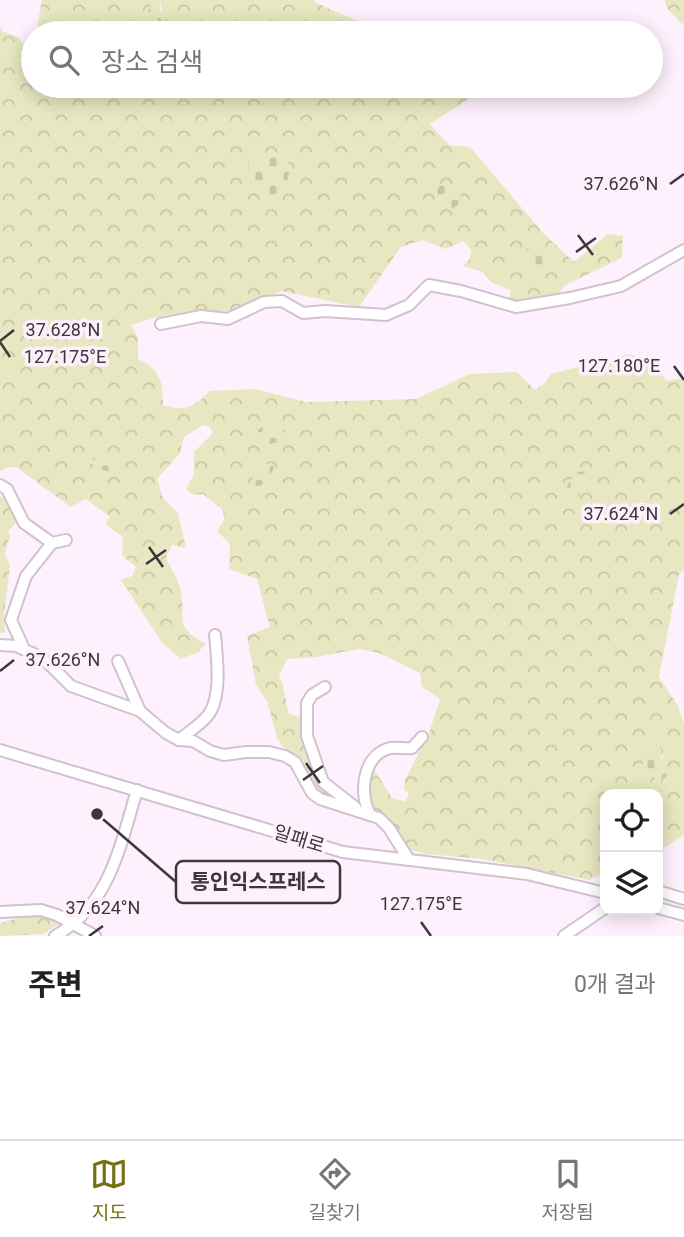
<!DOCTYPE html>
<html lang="ko">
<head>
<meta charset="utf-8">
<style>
	body { margin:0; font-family:Roboto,"Noto Sans KR",sans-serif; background:#f6f6f6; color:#222 }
	.controls { position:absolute; right:21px; bottom:21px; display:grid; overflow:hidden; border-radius:14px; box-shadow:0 4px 18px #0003 }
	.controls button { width:63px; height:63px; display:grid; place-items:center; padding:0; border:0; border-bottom:2px solid #e0e0e0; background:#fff; color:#222; font:35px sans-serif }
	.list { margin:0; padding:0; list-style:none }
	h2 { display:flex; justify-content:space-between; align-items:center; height:91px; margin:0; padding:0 28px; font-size:30px }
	h2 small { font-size:23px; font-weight:400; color:#767676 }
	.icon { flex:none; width:38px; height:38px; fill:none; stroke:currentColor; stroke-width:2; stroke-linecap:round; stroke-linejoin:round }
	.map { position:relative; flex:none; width:684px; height:936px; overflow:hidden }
	.search { position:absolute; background:#fff; box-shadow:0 4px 18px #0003; left:21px; right:21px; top:21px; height:77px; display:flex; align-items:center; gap:18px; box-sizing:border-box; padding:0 24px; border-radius:38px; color:#767676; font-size:26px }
	.sheet { height:203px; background:#fff }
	nav { display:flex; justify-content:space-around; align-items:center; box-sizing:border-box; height:98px; border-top:2px solid #e0e0e0; background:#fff; font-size:19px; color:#767676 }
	nav a { display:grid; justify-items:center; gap:4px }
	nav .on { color:#747113 }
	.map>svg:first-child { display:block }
	.forest { fill:url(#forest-crowns); fill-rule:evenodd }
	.cemetery { fill:url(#cemetery-stones) }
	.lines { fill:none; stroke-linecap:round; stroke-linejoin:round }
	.minor-casing { stroke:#d1c2cf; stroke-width:14 }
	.minor { stroke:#fff; stroke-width:10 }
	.ticks { fill:none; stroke:#3d373c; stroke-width:2.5 }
	.labels { text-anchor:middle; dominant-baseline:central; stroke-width:7; stroke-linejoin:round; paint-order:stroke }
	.street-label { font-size:19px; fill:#3d373c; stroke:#fef1fd }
	.ticks-label { font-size:18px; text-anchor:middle; fill:#3d373c; stroke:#fef1fd; stroke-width:7; stroke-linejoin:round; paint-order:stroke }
	.leader { fill:none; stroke:#3d373c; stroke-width:2.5 }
	.callout-dot { fill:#3d373c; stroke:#fef1fd; stroke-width:2.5 }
	.callout { fill:#fef1fd; stroke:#3d373c; stroke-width:2.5 }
	.callout-label { font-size:21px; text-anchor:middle; font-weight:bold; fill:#3d373c }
</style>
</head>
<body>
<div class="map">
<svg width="684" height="936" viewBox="0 0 684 936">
	<defs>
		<pattern id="forest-crowns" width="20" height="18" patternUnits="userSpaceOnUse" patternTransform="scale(1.75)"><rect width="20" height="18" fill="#e7e7c1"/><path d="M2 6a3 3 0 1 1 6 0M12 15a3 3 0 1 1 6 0" fill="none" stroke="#c7c7a7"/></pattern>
		<pattern id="cemetery-stones" width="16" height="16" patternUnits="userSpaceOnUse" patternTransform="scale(1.75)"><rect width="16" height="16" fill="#e7e7c1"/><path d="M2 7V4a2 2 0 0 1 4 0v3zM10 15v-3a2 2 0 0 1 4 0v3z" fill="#c7c7a7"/></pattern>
	</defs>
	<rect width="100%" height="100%" fill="#fef1fd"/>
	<g class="forest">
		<path d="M 42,0 L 152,0 L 147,16 L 162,11 L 160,0 L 315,0 L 314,2 C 336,11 357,23 381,27 C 403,30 425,27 447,33 L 36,33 Z"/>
		<path d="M 665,0 L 684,0 L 684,26 L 666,7 Z"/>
		<path d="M 0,26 L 2,31 L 18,37 L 27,50 L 33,46 L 33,86 L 384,86 L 386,92 L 396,95 L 441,86 L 483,86 L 479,92 L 430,124 L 449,145 L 470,147 L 543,233 L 574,262 L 608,234 L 623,236 L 622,258 L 565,285 L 560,292 L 522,303 L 509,300 L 511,290 L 492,283 L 483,272 L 463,266 L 469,260 L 472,250 L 463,241 L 446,249 L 423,240 L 401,247 L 359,307 L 281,291 L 237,310 L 153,318 L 131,325 L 138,337 L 138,359 C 161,370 163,382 163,405 C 185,412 195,407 210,391 L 255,389 L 306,402 L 416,399 L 470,374 L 517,372 L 535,390 L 545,383 L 551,374 L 628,354 L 654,363 L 666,381 L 684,378 L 684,570 L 679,574 L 659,677 L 678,706 L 684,724 L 684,835 L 658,852 L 658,794 L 605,794 L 605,872 L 589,880 L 482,859 L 426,854 L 411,850 L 396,827 L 370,806 C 369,793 369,782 374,769 L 392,798 L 405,802 L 409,794 L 404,789 L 405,780 L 429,733 L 440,699 L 422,687 L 420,673 L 379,653 L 359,649 L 316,657 L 287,659 L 279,676 C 285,687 285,701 289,714 L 303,718 L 321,787 L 347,803 L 323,795 L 314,788 L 300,759 L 282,746 L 277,738 L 267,701 L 256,685 L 247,636 L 270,627 L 257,579 L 229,569 L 230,544 L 217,531 L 224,520 L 223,510 L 203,494 L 193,495 L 186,489 L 194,474 L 194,452 L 213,433 L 209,426 L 203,425 L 184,437 L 180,453 L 157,479 L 163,498 L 178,513 L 186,548 L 172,545 L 166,558 C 170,567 178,578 180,588 C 188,618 171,626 206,644 L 198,652 L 181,659 L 163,644 L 121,580 L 132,576 L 136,567 L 122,555 L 123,537 L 105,524 L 110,517 L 86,499 L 71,507 L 16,467 L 8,467 L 0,471 ZM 663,751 L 660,782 L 644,769 Z"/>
		<path d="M 0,496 L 9,500 L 19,519 L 8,532 L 10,535 L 5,554 L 10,566 L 4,614 L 5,632 L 0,633 Z"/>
		<path d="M 31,915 L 45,915 L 59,924 L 43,934 L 0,936 L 0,923 Z"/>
	</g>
	<g class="cemetery">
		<path d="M 152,0 L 160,0 L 161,26 L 152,31 L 147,16 Z"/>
		<path d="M 268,155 L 285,159 L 291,167 L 284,191 L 269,198 C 255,189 249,180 248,163 Z"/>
		<path d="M 442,184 L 453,185 L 461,193 L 458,205 L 449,210 L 440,205 L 434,193 Z"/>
		<path d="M 528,248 L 537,248 L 546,255 L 546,263 L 534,268 L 527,265 L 524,254 Z"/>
		<path d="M 275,424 L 283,428 L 287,433 L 282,441 L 265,445 L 259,441 L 258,430 L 265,425 Z"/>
		<path d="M 100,453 L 116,460 L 117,468 L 111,472 L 98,469 L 91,463 L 94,457 Z"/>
		<path d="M 272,463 L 274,468 L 265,484 L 257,486 L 253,484 L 253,478 L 265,464 Z"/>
		<path d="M 585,471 L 591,477 L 588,485 L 577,498 L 572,496 L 567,486 L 577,472 Z"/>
		<path d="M 645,745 L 659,745 L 663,751 L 661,758 L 668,771 L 666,777 L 660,782 L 644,769 L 640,752 Z"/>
	</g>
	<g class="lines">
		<g class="minor-casing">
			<g id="minor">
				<path d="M 161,324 L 201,316 L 228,319 L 264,302 L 282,301 L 303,313 L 325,311 L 386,315 L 409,305 L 429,285 L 461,291 L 516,307 L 570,298 L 621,286 L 684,250"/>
				<path d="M 0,485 L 7,489 L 24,523 L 52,543 L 26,576 L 11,620 L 24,649"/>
				<path d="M 52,543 L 66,540"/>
				<path d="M 0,645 L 16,646 L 34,654 L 48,663 L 71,686 L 140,711 L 166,733 L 179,740 L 193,741 L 210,751 L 224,755 L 246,752 L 269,752 L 285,756 L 295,762 L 312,793 L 320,799 L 379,818 L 389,828 L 409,860"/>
				<path d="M 118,661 L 140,711"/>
				<path d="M 325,687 L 312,695 L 307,703 L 307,736 L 323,782 L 355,807"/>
				<path d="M 179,740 C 188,732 202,724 209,714 C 222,695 217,657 215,635"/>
				<path d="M 0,750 L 343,852 L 527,874 L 605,893"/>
				<path d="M 369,813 C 359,792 363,755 390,748 C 397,747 405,749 412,748 L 422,737"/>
				<path d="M 658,891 L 684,899"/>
				<path d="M 658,908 L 684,915"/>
				<path d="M 0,912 L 41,910 L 57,915 L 95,936"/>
				<path d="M 55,936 C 110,905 120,846 137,790"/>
				<path d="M 564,936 L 605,908"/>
			</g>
		</g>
		<use href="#minor" class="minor"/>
	</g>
	<path class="ticks" d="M 670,184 L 684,174M 578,235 L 593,255M 576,252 L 596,238M 0,341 L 14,330M 0,342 L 10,357M 674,366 L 684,380M 670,514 L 684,504M 149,547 L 163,567M 146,564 L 166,550M 0,671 L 14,660M 306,763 L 320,783M 303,780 L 323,766M 421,922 L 431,936M 89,936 L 103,926"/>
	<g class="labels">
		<g class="street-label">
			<text transform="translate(299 839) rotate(17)">일패로</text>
		</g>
	</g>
	<g class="ticks-label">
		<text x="621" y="190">37.626°N</text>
		<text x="63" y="336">37.628°N</text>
		<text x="65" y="363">127.175°E</text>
		<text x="619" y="372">127.180°E</text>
		<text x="621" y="520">37.624°N</text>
		<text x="63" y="666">37.626°N</text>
		<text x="421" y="910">127.175°E</text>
		<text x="103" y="914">37.624°N</text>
	</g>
	<path class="leader" d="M97 814L176 882"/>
	<circle class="callout-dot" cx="97" cy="814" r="7"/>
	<rect class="callout" x="176" y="861" width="164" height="42" rx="7"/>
	<g class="callout-label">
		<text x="258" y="889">통인익스프레스</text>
	</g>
</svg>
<div class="controls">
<button><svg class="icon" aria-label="locate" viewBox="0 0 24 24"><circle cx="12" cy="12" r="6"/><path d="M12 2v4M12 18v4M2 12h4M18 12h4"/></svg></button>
<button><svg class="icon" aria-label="layers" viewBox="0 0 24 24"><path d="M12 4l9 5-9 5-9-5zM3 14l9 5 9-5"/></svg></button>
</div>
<div class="search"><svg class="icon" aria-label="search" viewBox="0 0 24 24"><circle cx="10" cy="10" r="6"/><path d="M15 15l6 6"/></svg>장소 검색</div>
</div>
<section class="sheet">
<h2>주변<small>0개 결과</small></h2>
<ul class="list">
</ul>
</section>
<nav>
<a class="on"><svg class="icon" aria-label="map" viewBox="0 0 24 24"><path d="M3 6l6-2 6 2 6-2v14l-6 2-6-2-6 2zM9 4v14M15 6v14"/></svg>지도</a>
<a><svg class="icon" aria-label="directions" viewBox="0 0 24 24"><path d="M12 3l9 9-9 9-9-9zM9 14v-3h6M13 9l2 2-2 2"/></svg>길찾기</a>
<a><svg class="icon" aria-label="saved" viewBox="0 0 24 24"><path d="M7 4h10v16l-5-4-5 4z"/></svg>저장됨</a>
</nav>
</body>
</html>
